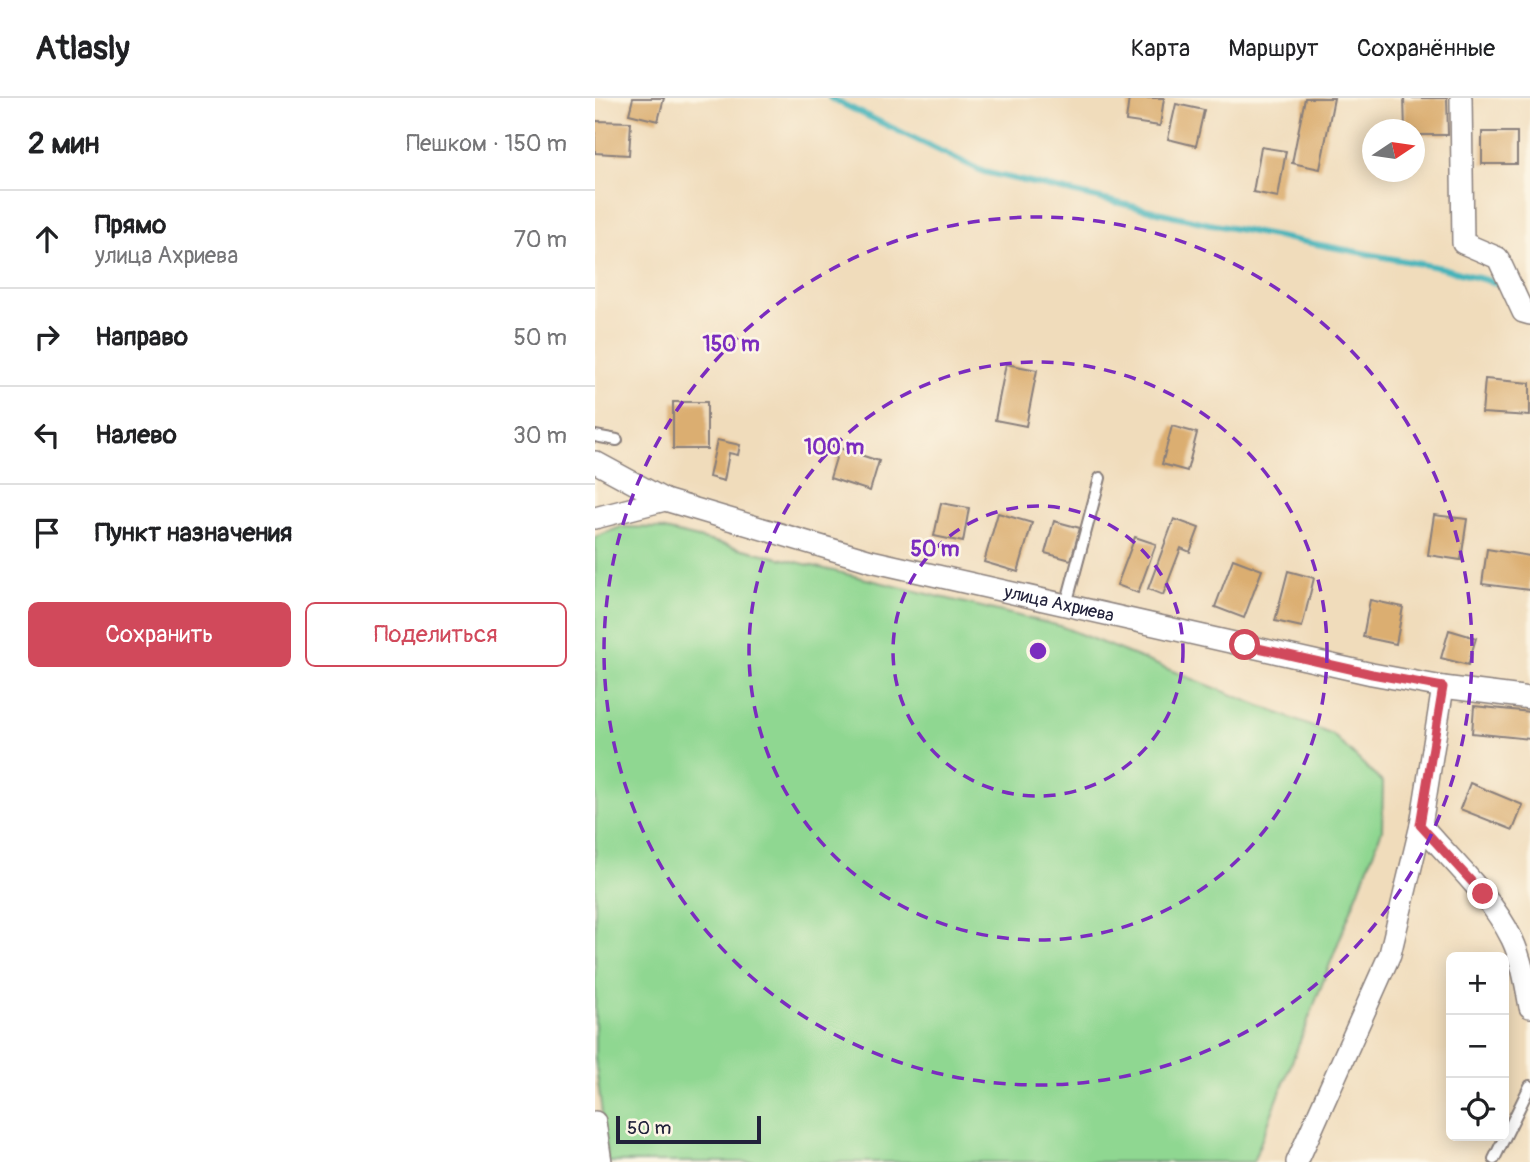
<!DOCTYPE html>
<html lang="ru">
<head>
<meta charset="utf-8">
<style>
	body { margin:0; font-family:Pangolin,sans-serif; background:#f6f6f6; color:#202124 }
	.controls { position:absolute; right:21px; bottom:21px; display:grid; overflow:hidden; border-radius:10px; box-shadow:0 4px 18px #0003 }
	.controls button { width:63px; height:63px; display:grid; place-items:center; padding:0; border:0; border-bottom:2px solid #e0e0e0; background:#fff; color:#202124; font:35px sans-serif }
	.compass { position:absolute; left:767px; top:21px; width:63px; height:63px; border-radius:50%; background:#fff; box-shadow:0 4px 18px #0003; rotate:77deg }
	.scale { position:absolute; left:21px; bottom:18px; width:145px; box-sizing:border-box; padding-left:7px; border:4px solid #22223b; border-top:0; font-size:19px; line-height:24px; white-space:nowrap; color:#22223b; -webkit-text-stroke:5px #fcf5e5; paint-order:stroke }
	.stop { position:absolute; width:21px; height:21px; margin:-16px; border:5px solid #d1495b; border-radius:50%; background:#fff }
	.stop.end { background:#d1495b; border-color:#fff; box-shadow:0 2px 7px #0008 }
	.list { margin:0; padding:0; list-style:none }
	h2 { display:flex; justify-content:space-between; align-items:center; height:91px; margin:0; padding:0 28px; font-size:30px }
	h2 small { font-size:23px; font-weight:400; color:#757577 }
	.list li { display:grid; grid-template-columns:46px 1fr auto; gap:21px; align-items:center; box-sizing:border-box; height:98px; padding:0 28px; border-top:2px solid #e0e0e0 }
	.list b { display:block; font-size:26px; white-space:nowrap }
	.list p { margin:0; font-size:23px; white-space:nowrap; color:#757577 }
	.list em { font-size:23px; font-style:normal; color:#757577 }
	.actions { display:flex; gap:14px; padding:21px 28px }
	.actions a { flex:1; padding:16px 0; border:2px solid #d1495b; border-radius:10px; text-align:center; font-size:24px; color:#d1495b }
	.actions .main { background:#d1495b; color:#fff }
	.icon { flex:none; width:38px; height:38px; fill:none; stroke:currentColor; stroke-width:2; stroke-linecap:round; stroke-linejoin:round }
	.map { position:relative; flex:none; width:935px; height:1064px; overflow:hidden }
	header { display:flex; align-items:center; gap:42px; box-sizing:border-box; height:98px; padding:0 35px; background:#fff; border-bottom:2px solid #e0e0e0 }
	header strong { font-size:33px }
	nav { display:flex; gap:38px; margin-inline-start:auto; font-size:24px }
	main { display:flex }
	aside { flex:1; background:#fff }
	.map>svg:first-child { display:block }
	.green { fill:#8fd791; stroke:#587c66; stroke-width:2 }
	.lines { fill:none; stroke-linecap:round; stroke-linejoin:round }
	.stream { stroke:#43b3ba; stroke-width:6 }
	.building { fill:#dbae71 }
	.service-casing { stroke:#897f7b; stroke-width:14 }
	.minor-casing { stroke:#897f7b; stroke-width:24 }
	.service { stroke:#fff; stroke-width:10 }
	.minor { stroke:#fff; stroke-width:21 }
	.route { stroke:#d1495b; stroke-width:9 }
	.ring { fill:none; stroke:#7b2cbf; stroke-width:3.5; stroke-dasharray:12 9 }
	.labels { text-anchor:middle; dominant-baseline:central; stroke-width:5; stroke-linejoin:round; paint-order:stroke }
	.street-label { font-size:18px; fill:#22223b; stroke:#fcf5e5 }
	.centre { fill:#7b2cbf; stroke:#fcf5e5; stroke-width:3.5 }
	.ring-label { font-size:21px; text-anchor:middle; font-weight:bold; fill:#7b2cbf; stroke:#fcf5e5; stroke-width:5; stroke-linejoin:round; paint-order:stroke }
</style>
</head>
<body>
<header>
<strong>Atlasly</strong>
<nav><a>Карта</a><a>Маршрут</a><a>Сохранённые</a></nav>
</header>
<main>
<aside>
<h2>2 мин<small>Пешком · 150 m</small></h2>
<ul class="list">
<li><svg class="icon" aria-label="ahead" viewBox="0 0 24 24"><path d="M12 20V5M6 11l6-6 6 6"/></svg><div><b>Прямо</b><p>улица Ахриева</p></div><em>70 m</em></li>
<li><svg class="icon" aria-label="right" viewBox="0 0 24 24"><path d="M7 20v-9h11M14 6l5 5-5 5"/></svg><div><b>Направо</b></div><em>50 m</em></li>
<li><svg class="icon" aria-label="left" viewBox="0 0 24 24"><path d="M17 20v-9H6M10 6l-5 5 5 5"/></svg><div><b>Налево</b></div><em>30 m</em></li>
<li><svg class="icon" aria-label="arrive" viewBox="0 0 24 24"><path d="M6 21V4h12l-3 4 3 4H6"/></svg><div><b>Пункт назначения</b></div></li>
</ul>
<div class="actions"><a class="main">Сохранить</a><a>Поделиться</a></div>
</aside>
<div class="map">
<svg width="935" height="1064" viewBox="0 0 935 1064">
	<rect width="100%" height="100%" fill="#fcf5e5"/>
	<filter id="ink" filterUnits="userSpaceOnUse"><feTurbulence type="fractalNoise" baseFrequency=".0143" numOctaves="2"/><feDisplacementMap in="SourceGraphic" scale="14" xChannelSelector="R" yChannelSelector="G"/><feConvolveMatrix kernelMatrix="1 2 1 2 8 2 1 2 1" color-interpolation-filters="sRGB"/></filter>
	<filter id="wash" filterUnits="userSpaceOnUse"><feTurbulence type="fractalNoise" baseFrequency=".00686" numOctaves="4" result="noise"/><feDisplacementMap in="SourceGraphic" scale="28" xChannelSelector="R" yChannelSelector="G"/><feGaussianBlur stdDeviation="1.57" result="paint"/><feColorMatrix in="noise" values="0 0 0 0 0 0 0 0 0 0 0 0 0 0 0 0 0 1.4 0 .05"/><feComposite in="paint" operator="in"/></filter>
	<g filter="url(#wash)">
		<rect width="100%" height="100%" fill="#f0dcbb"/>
		<path class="green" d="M 26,429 L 62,430 L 465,528 L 738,637 L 788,685 L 787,732 L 658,1064 L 13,1064 L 0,960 L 0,439 Z"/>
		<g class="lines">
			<path class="stream" d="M 235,0 L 389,74 L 615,126 L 847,170 L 909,187"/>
		</g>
		<g id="blocks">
			<g class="building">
				<path d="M 38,0 L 69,0 L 63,23 L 34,16 Z"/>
				<path d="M 534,0 L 569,0 L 565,28 L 531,23 Z"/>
				<path d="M 710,0 L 739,0 L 725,71 L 697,65 Z"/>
				<path d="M 809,0 L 852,0 L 853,37 L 820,37 L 820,32 L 810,32 Z"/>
				<path d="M 581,6 L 609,12 L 601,48 L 573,41 Z"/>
				<path d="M 0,23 L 36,24 L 34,57 L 0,55 Z"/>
				<rect x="887" y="34" width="35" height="32"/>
				<path d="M 666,49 L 691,53 L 683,99 L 658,94 Z"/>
				<path d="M 411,266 L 442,272 L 431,328 L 400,322 Z"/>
				<path d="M 890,281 L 935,285 L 935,318 L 887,315 Z"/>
				<rect x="78" y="304" width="34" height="47"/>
				<path d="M 577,328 L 602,335 L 592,373 L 567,366 Z"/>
				<path d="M 122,342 L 145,347 L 143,357 L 134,355 L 129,383 L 114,379 Z"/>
				<path d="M 244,350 L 284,363 L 275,393 L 235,380 Z"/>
				<path d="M 346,405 L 374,410 L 368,444 L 339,438 Z"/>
				<path d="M 403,415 L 437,425 L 423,474 L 389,464 Z"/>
				<path d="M 839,417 L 872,421 L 866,462 L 833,457 Z"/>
				<path d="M 579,421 L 604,430 L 595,454 L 586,450 L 568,497 L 553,491 Z"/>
				<path d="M 459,423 L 485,430 L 476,462 L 450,455 Z"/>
				<path d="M 540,439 L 561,446 L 543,495 L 522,487 Z"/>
				<path d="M 892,451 L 935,458 L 935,492 L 887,486 Z"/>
				<path d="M 638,461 L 667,472 L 649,520 L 620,509 Z"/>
				<path d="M 693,473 L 719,480 L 707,529 L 680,523 Z"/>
				<path d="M 775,502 L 808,509 L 801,546 L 768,539 Z"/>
				<path d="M 854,532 L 881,540 L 873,567 L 846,560 Z"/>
				<path d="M 879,608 L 935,614 L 935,641 L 877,635 Z"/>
				<path d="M 875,685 L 928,707 L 918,732 L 865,711 Z"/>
			</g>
		</g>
	</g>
	<g filter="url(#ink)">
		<use href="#blocks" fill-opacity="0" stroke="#897f7b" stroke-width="2"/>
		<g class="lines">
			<g class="service-casing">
				<g id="service">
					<path d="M 0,338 L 22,342"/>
					<path d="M 471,507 L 505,380"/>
					<path d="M 899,1061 L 935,988"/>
				</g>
			</g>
			<g class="minor-casing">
				<g id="minor">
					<path d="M 866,0 L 868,145 L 903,160 L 928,214 L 935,216"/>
					<path d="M 0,364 L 70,402"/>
					<path id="s1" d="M 0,420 L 70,402 L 276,463 L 777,576 L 848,589 L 935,600"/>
					<path d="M 848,589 L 826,727 C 857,763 896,798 917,841 C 927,862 931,887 935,909"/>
					<path d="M 0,1024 L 6,1064"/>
					<path d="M 702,1064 L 795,856 L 826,727"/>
				</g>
			</g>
			<use href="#service" class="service"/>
			<use href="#minor" class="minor"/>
		</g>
	</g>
	<g class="lines" filter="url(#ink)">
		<path class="route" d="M 650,547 L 777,576 L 848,589 L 825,727 L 888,796"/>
	</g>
	<g class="ring">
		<circle cx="443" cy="553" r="145"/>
		<circle cx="443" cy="553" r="289"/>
		<circle cx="443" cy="553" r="434"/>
	</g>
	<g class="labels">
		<g class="street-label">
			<text stroke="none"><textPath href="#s1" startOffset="480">улица Ахриева</textPath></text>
		</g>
	</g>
	<circle cx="443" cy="553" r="10" class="centre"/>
	<g class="ring-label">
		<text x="136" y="253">150 m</text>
		<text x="239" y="356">100 m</text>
		<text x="340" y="458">50 m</text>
	</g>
</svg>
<div class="controls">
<button>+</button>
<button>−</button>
<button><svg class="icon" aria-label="locate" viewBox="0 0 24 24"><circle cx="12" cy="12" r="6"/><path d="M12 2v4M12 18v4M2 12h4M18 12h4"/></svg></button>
</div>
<svg class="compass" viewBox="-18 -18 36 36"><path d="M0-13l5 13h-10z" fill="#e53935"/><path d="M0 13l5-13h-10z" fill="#757577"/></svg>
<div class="scale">50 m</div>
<div class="stop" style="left:650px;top:547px"></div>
<div class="stop end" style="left:888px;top:796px"></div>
</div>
</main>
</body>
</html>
